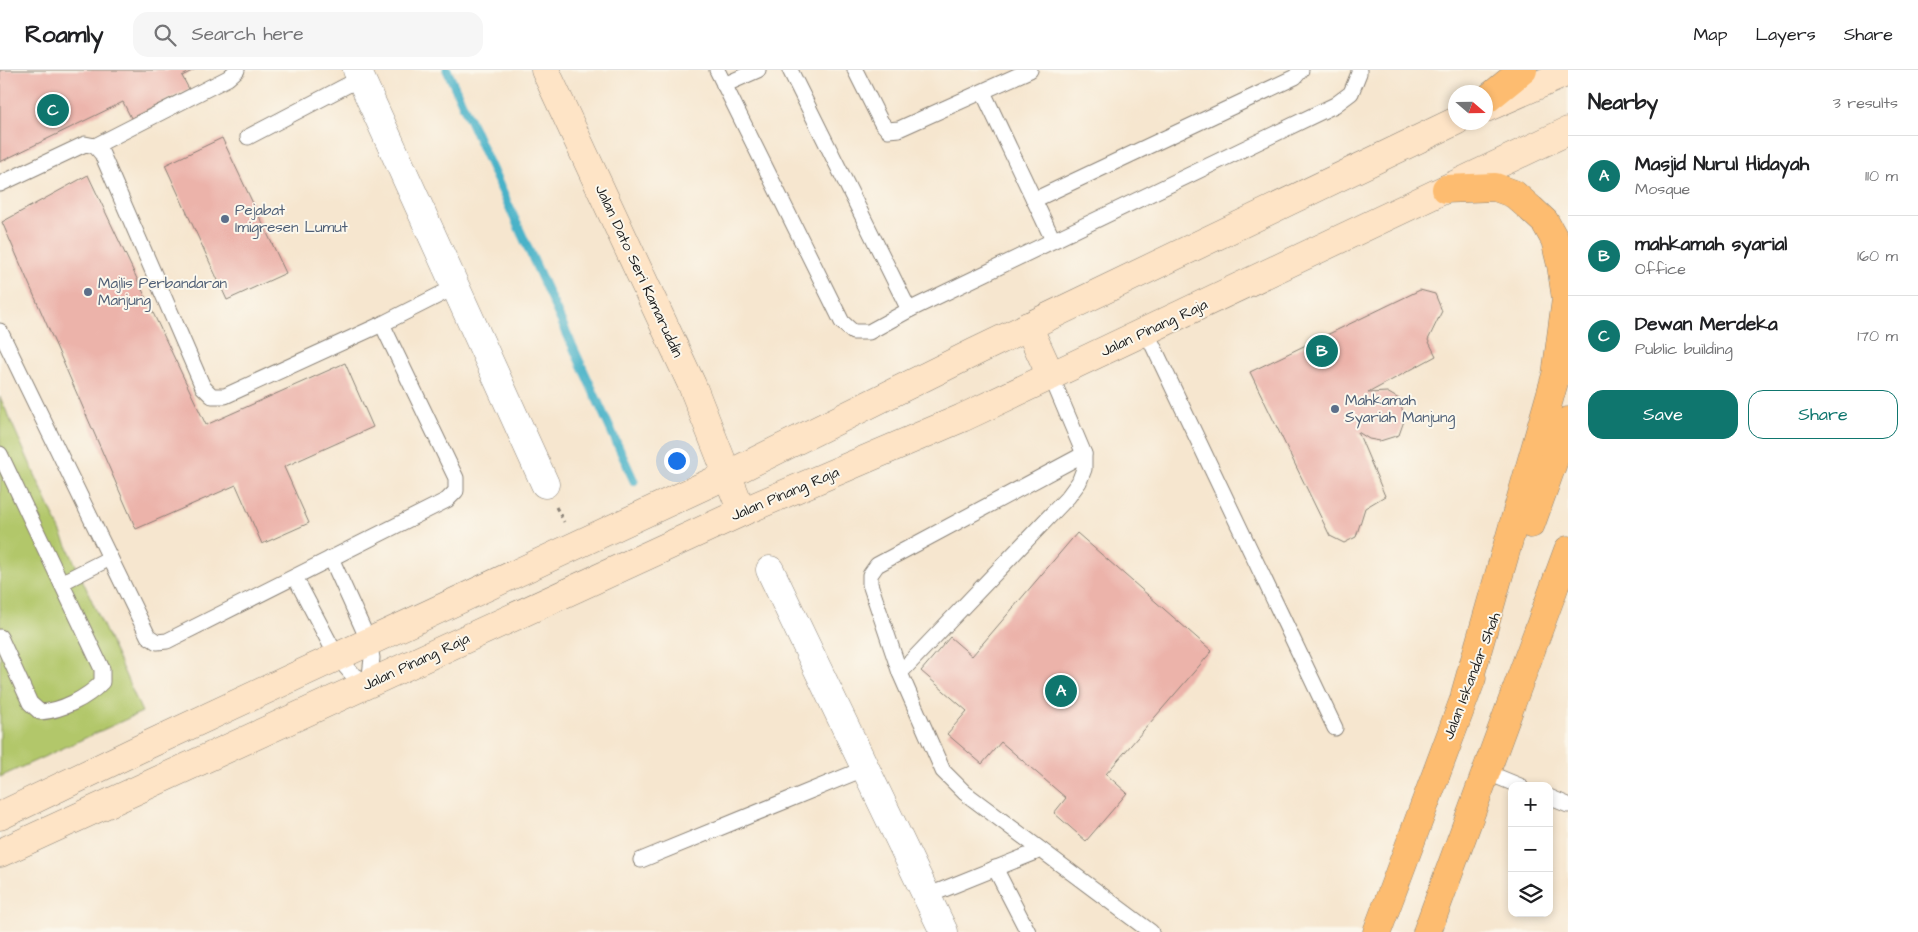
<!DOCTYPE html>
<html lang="en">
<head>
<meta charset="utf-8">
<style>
	body { margin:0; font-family:"Architects Daughter",sans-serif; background:#f6f6f6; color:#202124 }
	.controls { position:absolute; right:15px; bottom:15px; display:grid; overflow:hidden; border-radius:10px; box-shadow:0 2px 8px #0003 }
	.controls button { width:45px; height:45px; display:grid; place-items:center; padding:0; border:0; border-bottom:1px solid #e0e0e0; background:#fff; color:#202124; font:25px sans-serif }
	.compass { position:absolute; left:1448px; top:15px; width:45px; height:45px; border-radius:50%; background:#fff; box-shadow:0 2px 8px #0003; rotate:110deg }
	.you { position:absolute; left:676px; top:390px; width:18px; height:18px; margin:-12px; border:4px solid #fff; border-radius:50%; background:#1a73e8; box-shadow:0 0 0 8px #1a73e833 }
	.badge { display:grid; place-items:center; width:32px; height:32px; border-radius:50%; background:#0f766e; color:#fff; font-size:16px; font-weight:700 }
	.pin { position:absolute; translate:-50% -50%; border:2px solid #fff; box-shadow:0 1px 5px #0006 }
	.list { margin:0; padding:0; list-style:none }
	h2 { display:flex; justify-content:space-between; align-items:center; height:65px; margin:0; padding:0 20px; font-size:21px }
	h2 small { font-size:16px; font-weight:400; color:#757577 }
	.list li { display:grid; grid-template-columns:32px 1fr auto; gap:15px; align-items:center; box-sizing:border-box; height:80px; padding:0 20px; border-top:1px solid #e0e0e0 }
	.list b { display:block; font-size:19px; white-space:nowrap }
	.list p { margin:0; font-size:16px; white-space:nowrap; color:#757577 }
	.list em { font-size:16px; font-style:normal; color:#757577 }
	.actions { display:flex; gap:10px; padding:15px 20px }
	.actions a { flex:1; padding:11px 0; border:1px solid #0f766e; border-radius:15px; text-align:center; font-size:18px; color:#0f766e }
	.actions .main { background:#0f766e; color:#fff }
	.icon { flex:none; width:28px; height:28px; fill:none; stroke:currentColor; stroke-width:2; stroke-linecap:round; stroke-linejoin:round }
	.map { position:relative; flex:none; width:1568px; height:862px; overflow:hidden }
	header { display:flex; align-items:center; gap:30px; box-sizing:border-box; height:70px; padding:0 25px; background:#fff; border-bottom:1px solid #e0e0e0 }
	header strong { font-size:24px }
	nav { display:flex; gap:28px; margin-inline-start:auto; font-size:18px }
	.search { width:350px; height:45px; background:#f6f6f6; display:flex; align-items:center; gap:12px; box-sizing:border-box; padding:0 18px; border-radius:15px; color:#757577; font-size:19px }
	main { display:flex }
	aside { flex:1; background:#fff }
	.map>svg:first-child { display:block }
	.green { fill:#b2c76b; stroke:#677244 }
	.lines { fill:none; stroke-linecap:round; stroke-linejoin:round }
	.stream { stroke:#4ab2c8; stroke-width:9 }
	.building { fill:#ecb3aa }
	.lane-casing { stroke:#898176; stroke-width:17 }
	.street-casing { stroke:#898176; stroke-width:29 }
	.secondary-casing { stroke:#898176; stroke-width:29 }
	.primary-casing { stroke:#898176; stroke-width:29 }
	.path { stroke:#898176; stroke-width:3; stroke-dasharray:4 4; stroke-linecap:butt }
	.lane { stroke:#fff; stroke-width:15 }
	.street { stroke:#fff; stroke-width:28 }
	.secondary { stroke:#fee4c6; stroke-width:28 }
	.primary { stroke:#fdbc70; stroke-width:28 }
	.service-dot { fill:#5c6f8a; stroke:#fbf7ec; stroke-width:2 }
	.labels { text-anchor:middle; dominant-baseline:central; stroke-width:4; stroke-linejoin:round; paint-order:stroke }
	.service-label { font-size:15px; fill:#4e5e75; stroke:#fbf7ec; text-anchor:start }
	.street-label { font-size:15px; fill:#1c1c1c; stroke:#fbf7ec }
</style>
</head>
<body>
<header>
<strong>Roamly</strong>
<div class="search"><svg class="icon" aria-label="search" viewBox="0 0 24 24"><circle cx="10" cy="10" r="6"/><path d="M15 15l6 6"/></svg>Search here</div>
<nav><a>Map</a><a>Layers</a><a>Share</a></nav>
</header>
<main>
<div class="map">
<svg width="1568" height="862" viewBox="0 0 1568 862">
	<rect width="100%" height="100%" fill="#fbf7ec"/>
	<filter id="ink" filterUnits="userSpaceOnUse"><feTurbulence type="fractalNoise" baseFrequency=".02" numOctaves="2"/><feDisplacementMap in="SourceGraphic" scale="10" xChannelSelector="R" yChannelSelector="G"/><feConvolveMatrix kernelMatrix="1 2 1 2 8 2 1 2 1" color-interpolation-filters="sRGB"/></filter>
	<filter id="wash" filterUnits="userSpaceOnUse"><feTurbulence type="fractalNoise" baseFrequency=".0096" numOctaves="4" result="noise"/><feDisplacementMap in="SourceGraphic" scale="20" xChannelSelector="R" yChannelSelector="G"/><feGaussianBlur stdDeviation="1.12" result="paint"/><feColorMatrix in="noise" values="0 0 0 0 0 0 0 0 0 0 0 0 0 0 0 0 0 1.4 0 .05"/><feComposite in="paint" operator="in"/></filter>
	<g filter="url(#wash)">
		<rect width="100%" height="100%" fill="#f6e6cf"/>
		<path class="green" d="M 0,327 L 142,642 L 0,707 Z"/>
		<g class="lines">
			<path class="stream" d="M 447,0 L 634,411"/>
		</g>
		<g id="blocks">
			<g class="building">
				<path d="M 0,0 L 194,0 L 182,6 L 189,19 L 131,48 L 123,32 L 0,92 Z"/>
				<path d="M 222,68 L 286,203 L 227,230 L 165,95 Z"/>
				<path d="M 88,105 L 206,355 L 345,293 L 373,357 L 284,397 L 309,453 L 262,474 L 236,415 L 136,459 L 2,152 Z"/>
				<path d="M 1420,220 L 1435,224 L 1442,241 L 1428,270 L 1436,286 L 1368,323 L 1387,322 L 1399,329 L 1405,348 L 1399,365 L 1380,371 L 1369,369 L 1358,362 L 1385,426 L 1365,438 L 1356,467 L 1344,473 L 1330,466 L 1250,302 Z"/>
				<path d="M 1077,463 L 1212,581 L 1106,704 L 1127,723 L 1086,771 L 1054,743 L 1066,728 L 1001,672 L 982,694 L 947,664 L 967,641 L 921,601 L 950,567 L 972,586 Z"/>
			</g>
		</g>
	</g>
	<g filter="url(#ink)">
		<use href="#blocks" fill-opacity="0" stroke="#898176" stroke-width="1"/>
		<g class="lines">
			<g class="lane-casing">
				<g id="lane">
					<path d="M 717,0 L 842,252 L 853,262 L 869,262 L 909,240 L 1335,35 L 1351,23 L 1359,3 L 1359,0"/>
					<path d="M 790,0 L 909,240"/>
					<path d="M 855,0 L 881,52 L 888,60 L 899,59 L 1030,0"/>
					<path d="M 724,15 L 758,0"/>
					<path d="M 983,22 L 1053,170"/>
					<path d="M 248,67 L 361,8"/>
					<path d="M 95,76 L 228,8 L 237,0"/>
					<path d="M 0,114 L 85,74 L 95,76 L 102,84 L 203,317 L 212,326 L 225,326 L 382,254 L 455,217"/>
					<path d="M 1034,130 L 1295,7 L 1301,0"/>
					<path d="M 0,261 L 148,566 L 157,572 L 167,571 L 447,430 L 456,421 L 456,408 L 382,254"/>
					<path d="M 1146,261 L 1335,658"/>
					<path d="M 0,384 L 102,599 L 102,612 C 87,628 61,641 40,642 L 30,633 L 0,567"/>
					<path d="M 1084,384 L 877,495 L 870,505 L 870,514 L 900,603 L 943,701 L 965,723 L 1151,862"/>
					<path d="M 295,507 L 337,587 L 351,603 L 369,614 L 372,588 L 369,572 L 331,488"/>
					<path d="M 61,513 L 110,488"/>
					<path d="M 900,603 L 1068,427 L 1079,412 L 1084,399 L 1084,384 L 1051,306"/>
					<path d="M 1486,702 L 1520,716"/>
					<path d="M 1549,727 L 1568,735"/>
					<path d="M 641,790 L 866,698"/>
					<path d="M 995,798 L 1028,862"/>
					<path d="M 927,826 L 1041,780"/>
				</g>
			</g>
			<g class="street-casing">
				<g id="street">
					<path d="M 357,0 L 545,414"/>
					<path d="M 770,500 L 944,862"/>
				</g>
			</g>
			<g class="secondary-casing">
				<g id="secondary">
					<path d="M 545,0 L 692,315 L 742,442"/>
					<path d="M 1486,38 L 1568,2"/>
					<path d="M 1028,256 L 1051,306"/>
					<path d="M 0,746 L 137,680 L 727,405 L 975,282 L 1456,51"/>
					<path d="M 0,783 L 742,442 L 962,348 L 1568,61"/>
				</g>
			</g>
			<g class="primary-casing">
				<g id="primary">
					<path d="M 1486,30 L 1523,0"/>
					<path d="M 1446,119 L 1495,117 L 1514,124 L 1531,139 L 1545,152 L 1555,170 L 1561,195 L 1566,229 L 1556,305 L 1465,624"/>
					<path d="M 1531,454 L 1568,351"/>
					<path d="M 1377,862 L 1472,608"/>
					<path d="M 1427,862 L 1568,480"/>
				</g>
			</g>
			<path class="path" d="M 556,437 L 564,452"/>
			<use href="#lane" class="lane"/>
			<use href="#street" class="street"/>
			<use href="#secondary" class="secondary"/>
			<use href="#primary" class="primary"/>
		</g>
	</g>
	<g class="service-dot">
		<circle cx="225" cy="149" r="5"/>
		<circle cx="88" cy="222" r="5"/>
		<circle cx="1335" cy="339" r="5"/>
	</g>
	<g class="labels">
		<g class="service-label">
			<text x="235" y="140">Pejabat<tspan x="235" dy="17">Imigresen Lumut</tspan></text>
			<text x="98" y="213">Majlis Perbandaran<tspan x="98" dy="17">Manjung</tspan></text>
			<text x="1345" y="330">Mahkamah<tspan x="1345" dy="17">Syariah Manjung</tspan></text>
		</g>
		<g class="street-label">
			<text transform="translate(639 201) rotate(65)">Jalan Dato Seri Kamaruddin</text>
			<text transform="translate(1154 258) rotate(-25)">Jalan Pinang Raja</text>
			<text transform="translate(785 424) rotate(-23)">Jalan Pinang Raja</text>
			<text transform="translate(416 592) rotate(-25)">Jalan Pinang Raja</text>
			<text transform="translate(1472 606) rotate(-69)">Jalan Iskandar Shah</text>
		</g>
	</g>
</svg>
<div class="controls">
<button>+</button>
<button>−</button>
<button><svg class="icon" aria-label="layers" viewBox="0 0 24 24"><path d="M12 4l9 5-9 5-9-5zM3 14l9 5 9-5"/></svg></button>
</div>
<svg class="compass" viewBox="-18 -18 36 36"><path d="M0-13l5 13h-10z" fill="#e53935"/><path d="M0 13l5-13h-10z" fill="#757577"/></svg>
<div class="you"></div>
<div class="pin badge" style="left:1061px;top:621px">A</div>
<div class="pin badge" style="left:1322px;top:281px">B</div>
<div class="pin badge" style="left:53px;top:40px">C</div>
</div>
<aside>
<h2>Nearby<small>3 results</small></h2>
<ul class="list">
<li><span class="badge">A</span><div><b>Masjid Nurul Hidayah</b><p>Mosque</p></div><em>110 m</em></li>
<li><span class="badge">B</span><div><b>mahkamah syarial</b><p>Office</p></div><em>160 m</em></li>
<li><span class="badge">C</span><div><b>Dewan Merdeka</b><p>Public building</p></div><em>170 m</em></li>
</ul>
<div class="actions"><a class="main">Save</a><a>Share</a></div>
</aside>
</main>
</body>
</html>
